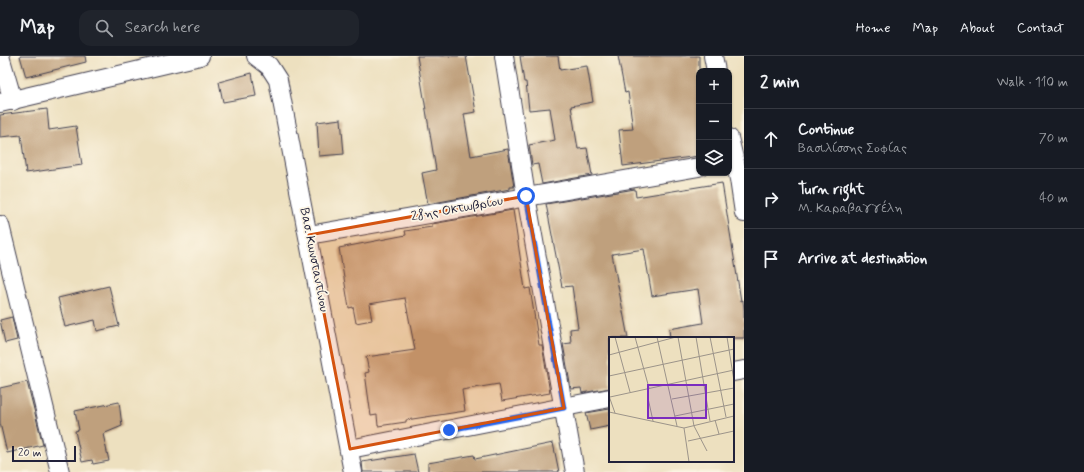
<!DOCTYPE html>
<html lang="en">
<head>
<meta charset="utf-8">
<style>
	body { margin:0; font-family:Mynerve,sans-serif; background:#20242c; color:#f1f3f6 }
	.controls { position:absolute; right:12px; top:12px; display:grid; overflow:hidden; border-radius:8px; box-shadow:0 1px 3px #0004 }
	.controls button { width:36px; height:36px; display:grid; place-items:center; padding:0; border:0; border-bottom:1px solid #363941; background:#171b24; color:#f1f3f6; font:20px sans-serif }
	.scale { position:absolute; left:12px; bottom:10px; width:64px; box-sizing:border-box; padding-left:4px; border:2px solid #22223b; border-top:0; font-size:11px; line-height:14px; white-space:nowrap; color:#22223b; -webkit-text-stroke:3px #fcf5e5; paint-order:stroke }
	.stop { position:absolute; width:12px; height:12px; margin:-9px; border:3px solid #2563eb; border-radius:50%; background:#fff }
	.stop.end { background:#2563eb; border-color:#fff; box-shadow:0 1px 4px #0008 }
	.list { margin:0; padding:0; list-style:none }
	h2 { display:flex; justify-content:space-between; align-items:center; height:52px; margin:0; padding:0 16px; font-size:17px }
	h2 small { font-size:13px; font-weight:400; color:#9ea1a6 }
	.list li { display:grid; grid-template-columns:26px 1fr auto; gap:12px; align-items:center; box-sizing:border-box; height:60px; padding:0 16px; border-top:1px solid #363941 }
	.list b { display:block; font-size:15px; white-space:nowrap }
	.list p { margin:0; font-size:13px; white-space:nowrap; color:#9ea1a6 }
	.list em { font-size:13px; font-style:normal; color:#9ea1a6 }
	.icon { flex:none; width:22px; height:22px; fill:none; stroke:currentColor; stroke-width:2; stroke-linecap:round; stroke-linejoin:round }
	.map { position:relative; flex:none; width:744px; height:416px; overflow:hidden }
	header { display:flex; align-items:center; gap:24px; box-sizing:border-box; height:56px; padding:0 20px; background:#171b24; border-bottom:1px solid #363941 }
	header strong { font-size:19px }
	nav { display:flex; gap:22px; margin-inline-start:auto; font-size:14px }
	.search { width:280px; height:36px; background:#20242c; display:flex; align-items:center; gap:10px; box-sizing:border-box; padding:0 14px; border-radius:12px; color:#9ea1a6; font-size:15px }
	main { display:flex }
	aside { flex:1; background:#171b24 }
	.map>svg:first-child { display:block }
	.building { fill:#bfa07d }
	.lines { fill:none; stroke-linecap:round; stroke-linejoin:round }
	.minor-casing { stroke:#403e4f; stroke-width:20 }
	.minor { stroke:#fff; stroke-width:18 }
	.route { stroke:#2563eb; stroke-width:5 }
	.marked { fill:#d45411; fill-opacity:0.2; stroke:#d45411; stroke-width:3; stroke-linejoin:round }
	.labels { text-anchor:middle; dominant-baseline:central; stroke-width:3.5; stroke-linejoin:round; paint-order:stroke }
	.street-label { font-size:13px; fill:#22223b; stroke:#fcf5e5 }
	.inset-road { fill:none; stroke:#9c948a; stroke-width:1 }
	.view { fill:#7b2cbf; fill-opacity:0.15; stroke:#7b2cbf; stroke-width:2 }
	.inset-edge { fill:none; stroke:#22223b; stroke-width:2 }
</style>
</head>
<body>
<header>
<strong>Map</strong>
<div class="search"><svg class="icon" aria-label="search" viewBox="0 0 24 24"><circle cx="10" cy="10" r="6"/><path d="M15 15l6 6"/></svg>Search here</div>
<nav><a>Home</a><a>Map</a><a>About</a><a>Contact</a></nav>
</header>
<main>
<div class="map">
<svg width="744" height="416" viewBox="0 0 744 416">
	<rect width="100%" height="100%" fill="#fcf5e5"/>
	<filter id="ink" filterUnits="userSpaceOnUse"><feTurbulence type="fractalNoise" baseFrequency=".025" numOctaves="2"/><feDisplacementMap in="SourceGraphic" scale="8" xChannelSelector="R" yChannelSelector="G"/><feConvolveMatrix kernelMatrix="1 2 1 2 8 2 1 2 1" color-interpolation-filters="sRGB"/></filter>
	<filter id="wash" filterUnits="userSpaceOnUse"><feTurbulence type="fractalNoise" baseFrequency=".012" numOctaves="4" result="noise"/><feDisplacementMap in="SourceGraphic" scale="16" xChannelSelector="R" yChannelSelector="G"/><feGaussianBlur stdDeviation="0.9" result="paint"/><feColorMatrix in="noise" values="0 0 0 0 0 0 0 0 0 0 0 0 0 0 0 0 0 1.4 0 .05"/><feComposite in="paint" operator="in"/></filter>
	<g filter="url(#wash)">
		<rect width="100%" height="100%" fill="#ede0bf"/>
		<g id="blocks">
			<g class="building">
				<path d="M 20,0 L 85,0 L 86,6 L 26,21 Z"/>
				<path d="M 417,0 L 466,0 L 476,56 L 464,58 L 471,100 L 508,93 L 514,131 L 510,131 L 510,133 L 428,148 L 422,117 L 436,114 Z"/>
				<path d="M 520,0 L 558,0 L 560,14 L 587,10 L 593,46 L 571,50 L 578,93 L 587,92 L 592,119 L 542,128 L 538,108 L 532,109 L 529,89 L 555,84 L 550,52 L 529,54 L 526,26 L 524,26 Z"/>
				<path d="M 618,0 L 699,0 L 699,100 L 623,110 L 619,74 L 633,73 L 628,36 L 625,37 Z"/>
				<path d="M 252,17 L 256,40 L 223,46 L 219,26 Z"/>
				<path d="M 47,53 L 49,74 L 76,70 L 82,109 L 26,117 L 21,79 L 0,81 L 0,59 Z"/>
				<path d="M 341,63 L 344,98 L 319,100 L 317,66 Z"/>
				<path d="M 722,127 L 741,245 L 743,244 L 744,254 L 744,282 L 670,282 L 669,273 L 703,267 L 698,233 L 652,240 L 644,193 L 612,198 L 628,282 L 610,282 L 610,332 L 582,337 L 581,332 L 571,333 L 563,288 L 571,287 L 570,273 L 578,272 L 572,230 L 562,231 L 546,148 L 635,133 L 636,141 Z"/>
				<path d="M 513,154 L 525,233 L 530,232 L 539,289 L 542,289 L 550,337 L 502,345 L 499,328 L 462,334 L 465,355 L 406,364 L 406,366 L 378,370 L 377,359 L 371,360 L 365,317 L 369,316 L 366,301 L 415,294 L 405,242 L 369,248 L 372,264 L 356,267 L 353,251 L 349,252 L 339,192 L 406,179 L 405,175 L 432,171 L 432,168 Z"/>
				<path d="M 109,230 L 119,270 L 97,275 L 95,264 L 65,271 L 58,242 Z"/>
				<path d="M 12,261 L 17,284 L 5,287 L 0,264 Z"/>
				<path d="M 27,326 L 43,389 L 7,397 L 0,367 L 0,332 Z"/>
				<path d="M 119,346 L 122,370 L 103,378 L 109,405 L 93,408 L 92,404 L 82,406 L 75,375 L 79,374 L 75,355 Z"/>
				<path d="M 610,353 L 610,370 L 590,374 L 586,357 Z"/>
				<path d="M 553,387 L 559,416 L 428,416 L 428,407 L 474,399 L 475,403 Z"/>
				<path d="M 414,398 L 418,416 L 363,416 L 362,406 Z"/>
			</g>
		</g>
	</g>
	<g filter="url(#ink)">
		<use href="#blocks" fill-opacity="0" stroke="#403e4f" stroke-width="1"/>
		<g class="lines">
			<g class="minor-casing">
				<g id="minor">
					<path d="M 0,0 L 13,45"/>
					<path d="M 256,0 L 269,10 L 278,24 L 353,416"/>
					<path d="M 504,0 L 526,140 L 575,416"/>
					<path d="M 713,0 L 716,15"/>
					<path d="M 0,47 L 200,0"/>
					<path d="M 729,82 L 739,123 L 744,157"/>
					<path d="M 0,169 L 60,416"/>
					<path d="M 309,179 L 699,111"/>
					<path d="M 733,316 L 744,314"/>
					<path d="M 350,393 L 610,342"/>
				</g>
			</g>
			<use href="#minor" class="minor"/>
		</g>
	</g>
	<g class="lines" filter="url(#ink)">
		<path class="route" d="M 449,374 L 564,352 L 526,140"/>
	</g>
	<path class="marked" d="M 526,140 L 564,352 L 350,393 L 309,179 Z"/>
	<g class="labels">
		<g class="street-label">
			<text transform="translate(457 153) rotate(-10)">28ης Οκτωβρίου</text>
			<text transform="translate(314 204) rotate(79)">Βασ. Κωνσταντίνου</text>
		</g>
	</g>
	<g transform="translate(609 281)">
		<rect width="125" height="125" fill="#ede0bf"/>
		<path class="inset-road" d="M 6,0 L 21,55M 26,0 L 40,51M 48,0 L 68,89M 69,0 L 85,89 L 98,114M 87,0 L 101,84M 101,0 L 117,80M 118,0 L 125,44M 0,18 L 67,0M 0,39 L 125,12M 0,59 L 6,76M 1,60 L 125,33M 39,61 L 44,84M 63,62 L 125,51M 0,75 L 75,91 L 125,79M 66,79 L 125,67M 106,83 L 110,97M 75,91 L 80,125M 79,104 L 125,94"/>
		<path class="view" d="M 39,48 L 97,48 L 97,81 L 39,81 Z"/>
		<rect width="125" height="125" class="inset-edge"/>
	</g>
</svg>
<div class="controls">
<button>+</button>
<button>−</button>
<button><svg class="icon" aria-label="layers" viewBox="0 0 24 24"><path d="M12 4l9 5-9 5-9-5zM3 14l9 5 9-5"/></svg></button>
</div>
<div class="scale">20 m</div>
<div class="stop" style="left:526px;top:140px"></div>
<div class="stop end" style="left:449px;top:374px"></div>
</div>
<aside>
<h2>2 min<small>Walk · 110 m</small></h2>
<ul class="list">
<li><svg class="icon" aria-label="ahead" viewBox="0 0 24 24"><path d="M12 20V5M6 11l6-6 6 6"/></svg><div><b>Continue</b><p>Βασιλίσσης Σοφίας</p></div><em>70 m</em></li>
<li><svg class="icon" aria-label="right" viewBox="0 0 24 24"><path d="M7 20v-9h11M14 6l5 5-5 5"/></svg><div><b>Turn right</b><p>Μ. Καραβαγγέλη</p></div><em>40 m</em></li>
<li><svg class="icon" aria-label="arrive" viewBox="0 0 24 24"><path d="M6 21V4h12l-3 4 3 4H6"/></svg><div><b>Arrive at destination</b></div></li>
</ul>
</aside>
</main>
</body>
</html>
